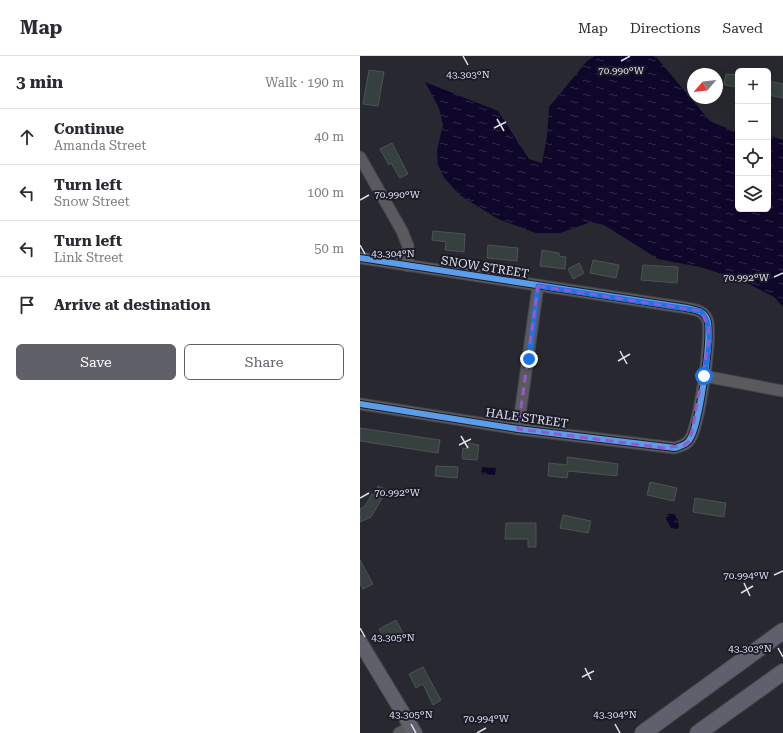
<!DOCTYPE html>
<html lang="en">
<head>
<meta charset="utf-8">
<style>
	body { margin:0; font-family:"Roboto Serif",serif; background:#f2f2f3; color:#2b2b33 }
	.controls { position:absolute; right:12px; top:12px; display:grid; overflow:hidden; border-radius:6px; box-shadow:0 4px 16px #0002 }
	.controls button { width:36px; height:36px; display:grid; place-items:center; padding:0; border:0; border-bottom:1px solid #e1e1e2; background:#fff; color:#2b2b33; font:20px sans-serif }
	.compass { position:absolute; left:327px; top:12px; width:36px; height:36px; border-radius:50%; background:#fff; box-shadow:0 4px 16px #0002; rotate:242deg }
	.stop { position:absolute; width:12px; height:12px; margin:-9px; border:3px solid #1a73e8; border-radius:50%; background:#fff }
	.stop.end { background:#1a73e8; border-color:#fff; box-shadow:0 1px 4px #0008 }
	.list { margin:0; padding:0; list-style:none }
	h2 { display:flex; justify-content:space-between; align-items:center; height:52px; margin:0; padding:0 16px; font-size:17px }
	h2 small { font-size:13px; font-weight:400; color:#7c7c81 }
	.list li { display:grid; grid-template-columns:26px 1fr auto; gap:12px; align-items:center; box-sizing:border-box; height:56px; padding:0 16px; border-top:1px solid #e1e1e2 }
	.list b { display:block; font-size:15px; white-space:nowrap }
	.list p { margin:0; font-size:13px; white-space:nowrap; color:#7c7c81 }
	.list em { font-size:13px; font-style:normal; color:#7c7c81 }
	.actions { display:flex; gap:8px; padding:12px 16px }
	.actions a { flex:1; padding:9px 0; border:1px solid #606069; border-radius:6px; text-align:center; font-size:14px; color:#606069 }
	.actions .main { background:#606069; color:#fff }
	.icon { flex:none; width:22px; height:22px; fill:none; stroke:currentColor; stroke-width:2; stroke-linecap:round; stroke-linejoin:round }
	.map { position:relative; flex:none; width:423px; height:677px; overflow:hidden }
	header { display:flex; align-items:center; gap:24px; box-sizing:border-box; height:56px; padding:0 20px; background:#fff; border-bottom:1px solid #e1e1e2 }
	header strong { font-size:19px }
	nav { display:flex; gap:22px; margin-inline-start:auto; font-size:14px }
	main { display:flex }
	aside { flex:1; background:#fff }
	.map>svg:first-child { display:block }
	.water { fill:url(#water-ripples) }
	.building { fill:#35403f; stroke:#4e5254 }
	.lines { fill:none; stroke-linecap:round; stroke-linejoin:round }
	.minor-casing { stroke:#43434a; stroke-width:13 }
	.major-casing { stroke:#43434a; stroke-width:16 }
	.highway-casing { stroke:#43434a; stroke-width:18 }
	.minor { stroke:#59595e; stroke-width:11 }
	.major { stroke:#60606b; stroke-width:14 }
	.highway { stroke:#605f6d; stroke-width:16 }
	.cycleway-casing { stroke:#1b1b29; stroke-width:8 }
	.cycleway { stroke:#5a9eea; stroke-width:6 }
	.route { stroke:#1a73e8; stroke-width:5 }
	.marked { fill:none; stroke:#9459ca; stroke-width:3; stroke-dasharray:8 5; stroke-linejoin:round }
	.ticks { fill:none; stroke:#e0e0eb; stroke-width:1.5 }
	.labels { text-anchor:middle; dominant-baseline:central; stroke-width:4; stroke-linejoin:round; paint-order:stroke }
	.street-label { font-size:12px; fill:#e0e0eb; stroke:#1b1b29 }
	.ticks-label { font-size:10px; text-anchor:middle; fill:#e0e0eb; stroke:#1b1b29; stroke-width:4; stroke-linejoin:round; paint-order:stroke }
</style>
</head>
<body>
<header>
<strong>Map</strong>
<nav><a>Map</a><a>Directions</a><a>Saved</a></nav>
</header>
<main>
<aside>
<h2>3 min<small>Walk · 190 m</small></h2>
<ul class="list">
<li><svg class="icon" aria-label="ahead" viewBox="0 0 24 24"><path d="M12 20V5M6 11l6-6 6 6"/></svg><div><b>Continue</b><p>Amanda Street</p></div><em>40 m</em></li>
<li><svg class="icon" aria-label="left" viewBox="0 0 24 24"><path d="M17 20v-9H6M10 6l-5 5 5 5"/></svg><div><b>Turn left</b><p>Snow Street</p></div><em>100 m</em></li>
<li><svg class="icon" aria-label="left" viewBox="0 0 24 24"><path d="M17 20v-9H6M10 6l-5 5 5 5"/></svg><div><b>Turn left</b><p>Link Street</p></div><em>50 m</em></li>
<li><svg class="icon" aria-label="arrive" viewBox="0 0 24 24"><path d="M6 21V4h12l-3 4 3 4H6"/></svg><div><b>Arrive at destination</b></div></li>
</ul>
<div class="actions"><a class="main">Save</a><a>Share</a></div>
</aside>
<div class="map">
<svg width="423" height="677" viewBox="0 0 423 677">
	<defs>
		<pattern id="water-ripples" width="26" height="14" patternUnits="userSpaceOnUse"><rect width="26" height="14" fill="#0f072a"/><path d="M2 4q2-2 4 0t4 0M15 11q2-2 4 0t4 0" fill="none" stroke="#322b49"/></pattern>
	</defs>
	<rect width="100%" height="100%" fill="#282830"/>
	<g class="water">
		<path d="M 235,0 L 293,0 L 297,2 L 350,65 L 378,77 L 378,153 L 408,153 L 408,79 L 423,84 L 423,251 L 414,241 L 381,224 L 340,211 L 298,203 L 244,169 L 231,166 L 200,177 L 176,177 L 138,163 L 101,140 L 85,123 L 78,109 L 77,94 L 83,69 L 79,52 L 65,26 L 138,55 L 169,103 L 182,107 L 187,80 L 189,51 L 227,5 Z"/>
		<path d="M 122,411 L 136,412 L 135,419 L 121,418 Z"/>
		<path d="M 307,458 L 314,458 L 318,464 L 319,471 L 317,473 L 311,472 L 306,463 Z"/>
	</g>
	<g class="building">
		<path d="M 9,14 L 24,16 L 18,50 L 3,48 Z"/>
		<path d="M 366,18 L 378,19 L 378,31 L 364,29 Z"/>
		<path d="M 408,25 L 423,28 L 423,42 L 408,39 Z"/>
		<path d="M 32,87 L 48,118 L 40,122 L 31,107 L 29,109 L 20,93 Z"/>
		<path d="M 73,175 L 105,178 L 104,196 L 85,194 L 86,186 L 72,184 Z"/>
		<path d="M 128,189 L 158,192 L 157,205 L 127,202 Z"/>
		<path d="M 182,194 L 199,197 L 199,200 L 206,201 L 205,213 L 180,210 Z"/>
		<path d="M 233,204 L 259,209 L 256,222 L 230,217 Z"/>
		<path d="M 219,207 L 224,217 L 213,223 L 208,213 Z"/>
		<path d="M 283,209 L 318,211 L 317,227 L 281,224 Z"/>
		<path d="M 0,372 L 80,384 L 78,397 L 0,385 Z"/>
		<path d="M 109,387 L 119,389 L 117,404 L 103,403 L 102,401 L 103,392 L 108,393 Z"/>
		<path d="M 207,401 L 258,408 L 257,420 L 208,415 L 207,422 L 188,420 L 189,407 L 207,409 Z"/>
		<path d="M 76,410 L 98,411 L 97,422 L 75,420 Z"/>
		<path d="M 290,426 L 317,432 L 314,445 L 287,439 Z"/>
		<path d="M 18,430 L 27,434 L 11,461 L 0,466 L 0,453 L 5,450 L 12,438 L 15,438 Z"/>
		<path d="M 335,442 L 366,447 L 364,461 L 333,456 Z"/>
		<path d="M 203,459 L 231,465 L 228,477 L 200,472 Z"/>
		<path d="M 146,467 L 176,467 L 176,491 L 168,491 L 168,483 L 145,483 Z"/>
		<path d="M 0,504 L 13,528 L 3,533 L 0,528 Z"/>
		<path d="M 36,564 L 43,577 L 26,586 L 19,573 Z"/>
		<path d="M 63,611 L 81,644 L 73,649 L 63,628 L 56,632 L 49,618 Z"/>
	</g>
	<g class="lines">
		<g class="minor-casing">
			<g id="minor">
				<path d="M 0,101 L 42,175 L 48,190 L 48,210"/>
				<path d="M 0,202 L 327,252 C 335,254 343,254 347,263 C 353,277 339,370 330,383 C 327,389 320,390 315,392 L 158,373 L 0,348"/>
				<path d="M 344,320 L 423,335"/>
				<path d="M 158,373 L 178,230"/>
				<path d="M 39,677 L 51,671"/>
			</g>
		</g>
		<g class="major-casing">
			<path id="major" d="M 0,586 L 55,677"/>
		</g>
		<g class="highway-casing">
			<g id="highway">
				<path d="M 283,677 L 423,575"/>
				<path d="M 338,677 L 423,616"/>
			</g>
		</g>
		<use href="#minor" class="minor"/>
		<use href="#major" class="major"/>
		<use href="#highway" class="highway"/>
		<g class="cycleway-casing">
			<path id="cycleway" d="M 0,202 L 327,252 C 335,254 343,254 347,263 C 353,277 339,370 330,383 C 327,389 320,390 315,392 L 158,373 L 0,348"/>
		</g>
		<use href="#cycleway" class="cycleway"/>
	</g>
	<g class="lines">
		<path class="route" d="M 169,303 L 178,230 L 341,255 C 356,273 347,299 344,320"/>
	</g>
	<path class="marked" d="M 178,230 L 341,255 L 349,272 L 349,285 L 330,385 L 324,389 L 305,392 L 158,373 Z"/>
	<path class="ticks" d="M 103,0 L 108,9M 261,5 L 270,0M 137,63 L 144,75M 134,72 L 146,66M 0,144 L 9,139M 0,189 L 5,198M 414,221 L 423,217M 260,295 L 267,308M 258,305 L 270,298M 101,380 L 108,392M 99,389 L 111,383M 0,442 L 9,437M 414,519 L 423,515M 384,527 L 390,540M 381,537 L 393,530M 0,572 L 5,581M 418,592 L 423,601M 225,612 L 231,624M 222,621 L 234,615M 51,668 L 56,677M 255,668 L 260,677M 117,677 L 126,672"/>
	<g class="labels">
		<g class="street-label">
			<text transform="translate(125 211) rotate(9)">SNOW STREET</text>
			<text transform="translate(167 362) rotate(8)">HALE STREET</text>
		</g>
	</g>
	<g class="ticks-label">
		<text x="261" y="18">70.990°W</text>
		<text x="108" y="22">43.303°N</text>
		<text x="37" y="142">70.990°W</text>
		<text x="33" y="201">43.304°N</text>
		<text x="386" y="225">70.992°W</text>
		<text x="37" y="440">70.992°W</text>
		<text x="386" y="523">70.994°W</text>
		<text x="33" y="585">43.305°N</text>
		<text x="390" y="596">43.303°N</text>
		<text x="51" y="662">43.305°N</text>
		<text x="255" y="662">43.304°N</text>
		<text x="126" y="666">70.994°W</text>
	</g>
</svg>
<div class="controls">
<button>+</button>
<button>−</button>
<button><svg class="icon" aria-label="locate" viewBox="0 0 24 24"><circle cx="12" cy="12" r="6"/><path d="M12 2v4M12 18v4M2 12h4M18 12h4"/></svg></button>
<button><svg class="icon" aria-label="layers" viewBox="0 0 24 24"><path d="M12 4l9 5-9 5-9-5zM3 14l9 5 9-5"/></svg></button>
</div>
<svg class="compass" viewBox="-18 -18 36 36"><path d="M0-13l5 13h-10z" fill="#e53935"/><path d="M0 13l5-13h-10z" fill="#7c7c81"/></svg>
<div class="stop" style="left:344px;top:320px"></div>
<div class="stop end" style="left:169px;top:303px"></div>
</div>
</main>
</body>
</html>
